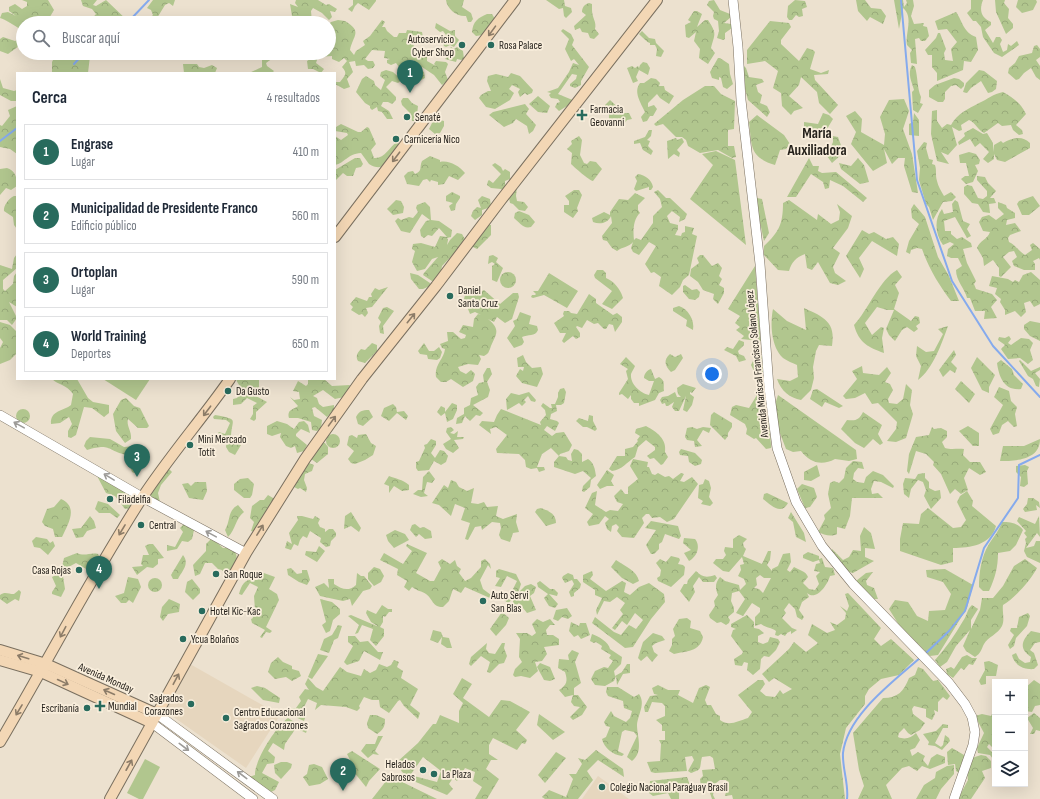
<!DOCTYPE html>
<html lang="es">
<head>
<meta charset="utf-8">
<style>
	body { margin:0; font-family:"Sofia Sans Condensed",sans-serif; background:#f6f6f7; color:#1f2937 }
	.controls { position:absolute; right:12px; bottom:12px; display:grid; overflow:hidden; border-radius:0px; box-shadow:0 4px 16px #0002 }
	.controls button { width:36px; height:36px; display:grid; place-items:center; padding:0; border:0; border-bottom:1px solid #e0e1e3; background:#fff; color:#1f2937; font:20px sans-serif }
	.you { position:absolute; left:712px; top:374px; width:14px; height:14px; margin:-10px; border:3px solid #fff; border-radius:50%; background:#1a73e8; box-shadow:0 0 0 6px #1a73e833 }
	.badge { display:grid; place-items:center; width:26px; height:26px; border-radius:50%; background:#286b5d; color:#fff; font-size:13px; font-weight:700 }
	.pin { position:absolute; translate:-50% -33px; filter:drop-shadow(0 1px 2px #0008) }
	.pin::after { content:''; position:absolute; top:21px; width:14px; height:12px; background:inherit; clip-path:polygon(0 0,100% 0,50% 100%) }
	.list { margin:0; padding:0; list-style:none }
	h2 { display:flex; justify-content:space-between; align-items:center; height:52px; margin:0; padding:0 16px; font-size:17px }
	h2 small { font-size:13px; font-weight:400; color:#747a83 }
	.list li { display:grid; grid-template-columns:26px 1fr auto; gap:12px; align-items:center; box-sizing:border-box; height:56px; margin:0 8px 8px; padding:0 8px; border:1px solid #e0e1e3; border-radius:0px }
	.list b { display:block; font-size:15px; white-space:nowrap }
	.list p { margin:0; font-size:13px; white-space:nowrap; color:#747a83 }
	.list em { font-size:13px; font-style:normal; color:#747a83 }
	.icon { flex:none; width:22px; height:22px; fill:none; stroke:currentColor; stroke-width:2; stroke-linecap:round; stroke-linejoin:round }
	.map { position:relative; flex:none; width:1040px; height:799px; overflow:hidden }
	.search { position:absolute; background:#fff; box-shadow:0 4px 16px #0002; left:16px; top:16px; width:320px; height:44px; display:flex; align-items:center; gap:10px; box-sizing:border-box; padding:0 14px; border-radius:22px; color:#747a83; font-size:15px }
	.panel { position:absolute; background:#fff; box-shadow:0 4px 16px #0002; left:16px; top:72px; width:320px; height:308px; border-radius:0px }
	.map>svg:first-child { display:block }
	.built { fill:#e6d6be }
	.forest { fill:url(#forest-crowns); fill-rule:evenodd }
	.pitch { fill:#b1c68e }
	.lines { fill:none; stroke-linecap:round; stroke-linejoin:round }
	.stream { stroke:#85aaed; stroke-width:2 }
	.tertiary-casing { stroke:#796f5f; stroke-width:10 }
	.secondary-casing { stroke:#796f5f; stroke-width:12 }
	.tertiary { stroke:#fff; stroke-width:9 }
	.secondary { stroke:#f3d7b5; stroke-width:10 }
	.oneway { stroke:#8c7c68 }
	.oneway2 { stroke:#9d9b98 }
	.poi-dot { fill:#286b5d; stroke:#f9eedc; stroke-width:1.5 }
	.labels { text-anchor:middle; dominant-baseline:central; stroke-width:3.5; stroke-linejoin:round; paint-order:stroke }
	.poi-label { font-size:11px; fill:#25211b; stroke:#f9eedc; text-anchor:start }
	.street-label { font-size:11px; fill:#25211b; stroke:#f9eedc }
	.district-label { font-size:15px; font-weight:bold; fill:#25211b; stroke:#f9eedc }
</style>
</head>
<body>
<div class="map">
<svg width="1040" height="799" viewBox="0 0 1040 799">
	<defs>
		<pattern id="forest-crowns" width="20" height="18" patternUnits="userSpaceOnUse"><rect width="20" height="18" fill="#b1c68e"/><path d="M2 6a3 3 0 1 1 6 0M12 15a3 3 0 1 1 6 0" fill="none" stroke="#98aa7a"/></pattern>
	</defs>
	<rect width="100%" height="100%" fill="#ece1cf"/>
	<g class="built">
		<path d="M 190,664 L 280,715 L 246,768 L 165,711 Z"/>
		<path d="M 598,776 L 629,799 L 582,799 Z"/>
	</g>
	<g class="forest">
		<path d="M 22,0 L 48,0 L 54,10 L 48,20 L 42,16 L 37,20 L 33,19 L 34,23 L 23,23 L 23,31 C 18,28 5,19 0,18 L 2,13 L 8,12 L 16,16 L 9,11 L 9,7 L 15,4 L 22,9 L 27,6 L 27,2 Z"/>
		<path d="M 81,0 L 97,0 L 93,5 L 96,6 L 106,0 L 130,23 L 88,23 L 96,14 L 92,9 L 83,6 Z"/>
		<path d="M 153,0 L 175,0 L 173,6 L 169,3 L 165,5 L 154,23 L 145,23 L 153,15 L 151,10 L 147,8 Z"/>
		<path d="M 296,0 L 318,0 L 326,5 L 329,4 L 337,9 L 335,12 L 330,11 L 332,17 L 329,20 L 322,13 L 313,8 L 311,11 L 312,23 L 298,23 L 302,22 L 299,18 L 292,16 L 290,4 L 298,7 L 295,3 Z"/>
		<path d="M 353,0 L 376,0 L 376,1 L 369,10 L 358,3 L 355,6 L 352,12 L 348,9 L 353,5 Z"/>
		<path d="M 446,0 L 464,0 L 462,7 L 471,13 L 473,19 L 471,22 L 468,22 L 466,16 C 457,17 447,9 446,0 Z"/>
		<path d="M 546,0 L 564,0 L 565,6 L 571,8 L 572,12 L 566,18 L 564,16 L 563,8 L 559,9 Z"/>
		<path d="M 714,0 L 720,10 L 730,14 L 731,17 L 724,23 L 731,24 L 732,28 L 725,33 L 725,39 L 723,40 L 717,38 L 719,31 L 718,21 L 714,19 L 713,16 L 714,12 L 707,5 L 709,1 Z"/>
		<path d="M 795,0 L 805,1 L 807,7 L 802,9 L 803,16 L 799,17 L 796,15 L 792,20 L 789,20 L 787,17 L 788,6 Z"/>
		<path d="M 856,0 L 865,0 L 871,8 L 881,9 L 886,16 L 883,24 L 870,17 L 867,21 L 858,11 Z"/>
		<path d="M 894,0 L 903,0 L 904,7 L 907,3 L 906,0 L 913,0 L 914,6 L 911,16 L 914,24 L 924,23 L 923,26 L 927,27 L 929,36 L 925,41 L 921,41 L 919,38 L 915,39 L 917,64 L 911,63 L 910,53 L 912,50 L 907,45 C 905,33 914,17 903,8 L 899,29 Z"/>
		<path d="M 971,0 L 983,0 C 979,10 981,18 991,22 L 991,25 L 985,30 L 993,43 L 996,37 L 1000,37 L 1002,40 L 1000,44 L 1003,52 L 1007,50 L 1008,44 L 1011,46 L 1017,41 L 1019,45 L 1002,57 L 994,53 L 983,37 L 981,27 L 976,21 L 973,21 L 967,13 L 971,9 Z"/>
		<path d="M 995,0 L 1005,0 L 1004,3 L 1009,9 L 1008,18 L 1013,24 L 1013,28 L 1006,34 L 996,12 Z"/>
		<path d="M 1018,0 L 1036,0 L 1037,2 L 1033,10 L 1022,13 L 1016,7 Z"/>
		<path d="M 589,3 L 592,4 C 592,6 592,8 592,10 C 592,18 597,22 595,29 L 599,34 L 594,39 L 590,38 L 588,33 L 582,32 L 580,28 L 575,30 L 574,26 L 586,15 L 582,12 C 582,7 585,4 589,3 Z"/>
		<path d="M 694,11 L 697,11 L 702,14 L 697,27 L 705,20 L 708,20 C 717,34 715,33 711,48 L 715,53 L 708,64 L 699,58 L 700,49 L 694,41 L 696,32 L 689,38 L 686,37 L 685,25 L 691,22 L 688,20 Z"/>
		<path d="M 956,12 C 963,22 963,32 976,37 L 978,50 L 971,62 L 964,61 L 963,70 L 937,81 L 937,73 L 932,67 L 932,55 L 928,55 L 925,50 L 936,38 L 938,33 L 940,33 L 946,49 L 944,53 L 945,60 L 953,61 L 951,49 L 957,42 L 947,29 L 938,30 L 935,21 Z"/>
		<path d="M 487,14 L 492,14 L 495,19 C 490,27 486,36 476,36 L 472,32 C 473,21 478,18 487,14 Z"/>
		<path d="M 338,20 L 345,21 C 363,32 353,35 350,50 L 354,55 L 356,51 L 365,45 L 363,41 L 370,36 L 382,20 L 385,22 L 382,27 L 385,27 L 387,31 L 394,37 L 397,37 L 399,33 L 406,33 L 407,30 L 422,32 L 424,42 L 413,43 L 415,50 L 420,53 L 425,52 L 427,57 L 427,61 L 436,66 L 434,64 L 436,61 L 446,62 L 448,64 L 445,72 L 448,80 L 442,85 L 434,75 L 422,67 L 421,70 L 424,72 L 425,78 L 419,81 L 414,77 L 413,70 L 409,69 L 409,64 L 414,61 L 413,60 L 409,61 L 407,67 L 402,68 L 401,70 L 396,63 L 391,65 L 387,63 L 387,60 L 390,59 L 384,58 L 385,51 L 372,50 L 365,59 L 368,61 L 373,61 L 375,65 L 373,68 L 368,69 L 364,65 L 356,66 L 355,61 L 349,62 L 353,72 L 347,79 L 350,87 L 344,89 L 335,84 L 335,82 L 340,82 C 345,75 348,74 342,67 L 347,61 L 344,58 L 339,62 L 332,59 L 332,56 L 318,57 L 316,63 L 324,69 L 321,73 L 313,69 L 308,69 L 307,61 L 315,56 L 314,53 L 329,53 L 329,24 L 331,22 Z"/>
		<path d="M 770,21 L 789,23 L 791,27 L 781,40 L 781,44 L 799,61 L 807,48 L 813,50 L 815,52 L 810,69 L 821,73 L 829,70 L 828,74 L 814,75 L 815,80 L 838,105 L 830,114 L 819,103 L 817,92 L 801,77 L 799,85 L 789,96 L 803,108 L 794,111 L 791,115 L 782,106 L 781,93 L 773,88 L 778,71 L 765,61 L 747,64 L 747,50 Z"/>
		<path d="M 436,23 L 450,31 L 455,30 L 455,36 L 459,40 L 454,47 L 450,45 L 446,47 L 444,46 L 441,38 L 446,35 L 443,31 L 440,32 L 435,28 Z"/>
		<path d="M 563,29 L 571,34 L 574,40 L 572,45 L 589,67 L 581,81 L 581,85 L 575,88 L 570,86 L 570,84 L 576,79 L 577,75 L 572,74 L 558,94 L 575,101 L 559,111 L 555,107 L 557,103 L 560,102 L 558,99 L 551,98 L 549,95 L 551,93 L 547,92 L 558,88 L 569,72 L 573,63 L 579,65 L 574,59 L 571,61 L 565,49 L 569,39 L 561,31 Z"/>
		<path d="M 642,31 L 649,38 L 655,39 L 656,43 L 664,51 L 661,57 L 656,56 L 657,49 L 655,45 L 650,45 L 650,43 C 648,43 641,36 639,34 Z"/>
		<path d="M 3,37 L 15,41 L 19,39 L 19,46 L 8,54 L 0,51 L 0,39 Z"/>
		<path d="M 1037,45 L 1040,49 L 1040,57 L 1036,60 L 1040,66 L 1040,80 L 1036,77 L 1031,68 L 1024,73 L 1019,79 L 1016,80 L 1008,73 L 1009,68 L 1015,63 L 1019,56 L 1032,53 L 1034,46 Z"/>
		<path d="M 451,47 L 454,49 L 457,47 L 463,51 L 464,59 L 461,60 L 457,59 L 456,62 L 445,59 L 452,52 L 449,50 Z"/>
		<path d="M 51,53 L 92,53 L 90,56 L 88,73 L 52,73 L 52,62 L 55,56 Z"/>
		<path d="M 266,53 L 270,53 L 273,58 L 266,63 L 267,66 L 274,71 L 272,73 L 249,73 L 262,67 L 262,60 Z"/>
		<path d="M 718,58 L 720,58 L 729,64 L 730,74 L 733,84 L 727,89 L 723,87 L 721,78 L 719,77 L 719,80 L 712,78 L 710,72 Z"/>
		<path d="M 643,62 L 647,63 L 650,68 L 648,75 L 639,70 L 636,77 L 638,81 L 633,83 L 627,68 L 632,66 L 635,68 L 638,66 L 639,68 L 640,65 Z"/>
		<path d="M 183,64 L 197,64 L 199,67 L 204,68 L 212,65 L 217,68 L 215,73 L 184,73 Z"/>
		<path d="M 743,65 L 746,68 L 749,77 L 762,79 L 764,82 L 756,85 L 758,92 L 762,95 L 760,103 L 767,106 L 770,112 L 767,117 L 748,100 L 744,85 Z"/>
		<path d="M 912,65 L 915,67 C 918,77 917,88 921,97 L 920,103 L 923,104 L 918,113 L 913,110 L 912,92 L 914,90 C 912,82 907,74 912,65 Z"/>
		<path d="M 386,70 L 393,72 L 402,80 L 398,83 L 392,81 L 386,87 L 396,97 L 396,100 L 392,104 L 388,102 L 383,102 L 381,106 L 389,111 L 393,119 L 387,119 L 382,112 L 378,111 L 377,107 L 372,110 L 370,108 L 370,106 L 365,103 L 356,92 L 362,79 L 366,76 L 374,81 L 375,85 L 381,90 L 385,80 L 380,76 L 381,72 Z"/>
		<path d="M 979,70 L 984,71 L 997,81 L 996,89 L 992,92 L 988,93 L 981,81 L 971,88 L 967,93 L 963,92 L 966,83 Z"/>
		<path d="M 511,73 L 520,76 L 533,90 L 532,93 L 527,95 L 525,93 L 520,97 L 518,92 L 520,89 L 512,85 L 509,89 L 514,93 L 510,100 L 495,109 L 486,107 L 479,98 L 481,95 L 488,91 L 491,91 L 487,81 L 488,76 L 496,74 L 508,77 Z"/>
		<path d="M 651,78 L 656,79 L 660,83 L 659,86 L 664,86 L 665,90 L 674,96 L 669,104 L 660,98 L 657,94 L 648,103 L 648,107 L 654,105 L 657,109 L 653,116 L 650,116 L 647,121 L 643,122 L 641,117 L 645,112 C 641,103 633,92 640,83 L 644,83 Z"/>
		<path d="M 954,78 L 959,79 L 964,83 L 964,86 L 961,89 L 956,85 L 951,86 L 945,92 L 945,99 L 943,102 L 938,102 L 929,97 L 929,90 L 935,85 Z"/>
		<path d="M 0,79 L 3,88 L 14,91 L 17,90 L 17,101 L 11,101 L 0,95 Z"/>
		<path d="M 705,86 L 714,86 L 721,94 L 735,101 L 734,129 L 728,130 L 728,146 L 734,146 L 736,157 L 732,158 L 718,150 L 700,153 L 688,146 L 686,140 L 682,137 L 676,137 L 663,124 L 656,126 L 654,124 L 683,100 Z"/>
		<path d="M 1003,92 C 1013,98 1020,102 1026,114 L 1016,125 L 1022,130 L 1023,134 L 1019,135 L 1013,130 L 1011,125 L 1002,126 L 998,123 L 984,133 C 977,129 976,123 969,120 L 961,125 L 962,130 L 959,131 L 952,127 L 957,145 L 948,155 L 941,152 L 949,164 L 937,161 L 931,134 L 932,111 L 937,110 L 937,121 L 942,128 L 947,124 L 951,125 C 958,113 968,109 979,103 C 988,99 993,94 1003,92 Z"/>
		<path d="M 538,96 L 550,106 L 547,113 L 538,112 L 529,104 Z"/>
		<path d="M 403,98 L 408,98 L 412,103 L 418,106 L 417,115 L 419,117 L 416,121 L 412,121 L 411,114 L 402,105 L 401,101 Z"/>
		<path d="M 904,99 L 909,111 L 903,129 L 912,154 L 918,193 L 912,192 L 904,166 L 905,158 L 898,158 L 892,164 L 884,149 L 887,163 L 873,171 L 851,144 L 856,132 L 846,116 L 855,111 L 862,119 L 861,132 L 884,145 L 885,134 L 880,117 L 889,100 Z"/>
		<path d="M 610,100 L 624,113 L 629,113 L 632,119 L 627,120 L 624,124 L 618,121 L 614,124 L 609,122 L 609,115 L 605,105 Z"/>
		<path d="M 525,104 L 529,109 L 526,114 L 536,125 L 533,131 L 529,134 L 527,126 L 516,119 L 513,123 L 504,127 L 489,115 L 493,112 Z"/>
		<path d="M 17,106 L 17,154 L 10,149 L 0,147 L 0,125 L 2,126 L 10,116 L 8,110 Z"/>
		<path d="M 823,113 L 829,115 L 833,119 L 827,129 L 817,133 L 804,127 L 804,122 L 818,124 Z"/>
		<path d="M 914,113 L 919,120 L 919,136 L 909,135 L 909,124 L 913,122 Z"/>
		<path d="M 432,115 L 438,116 L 440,120 L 444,121 L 444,126 L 440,133 L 435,134 L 429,129 L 432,123 L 429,120 Z"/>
		<path d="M 757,115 L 784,135 L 790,144 L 786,149 L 780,150 L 775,165 C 749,157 752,146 749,122 Z"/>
		<path d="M 341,124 L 358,132 L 361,132 L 367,127 L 369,128 L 376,144 L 371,150 L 374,158 C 385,159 389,147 397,142 L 400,146 C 392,158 385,174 369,164 L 361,153 C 347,154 345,163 335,165 L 335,136 L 341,140 L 348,135 L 347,133 L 335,131 L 336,127 Z"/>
		<path d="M 973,128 L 983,134 L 987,133 L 993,143 L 993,152 L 994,145 L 1001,141 L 1003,143 C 1012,138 1022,135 1030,143 L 1030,148 L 1005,162 L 997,160 L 994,154 L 994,159 L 988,163 L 983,159 L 989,152 L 980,143 L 975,147 L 970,139 L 959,145 L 958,142 L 965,136 L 964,133 Z"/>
		<path d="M 649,130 L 652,130 L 651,136 L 647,140 L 650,141 L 648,146 L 653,151 L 651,155 L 643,150 L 640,143 L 634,144 L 634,141 L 645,137 Z"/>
		<path d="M 579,136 L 582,140 L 580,155 L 584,163 L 587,164 L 590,161 L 596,162 L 602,169 L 593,181 C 589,180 575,168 571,164 L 572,153 L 567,149 L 572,144 L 571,141 Z"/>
		<path d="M 833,136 L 838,137 L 842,148 L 841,155 L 832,163 L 827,156 L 833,142 Z"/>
		<path d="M 676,138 L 677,140 L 682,138 L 684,142 L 677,150 L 680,153 L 679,157 L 674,154 L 668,159 L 667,141 Z"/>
		<path d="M 924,142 L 927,143 L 926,148 L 929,159 L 933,160 L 932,164 L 935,165 C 937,171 935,175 937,181 C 938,186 941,191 944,196 L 951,192 L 956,197 L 952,201 L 943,202 L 933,220 L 929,207 L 926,204 L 919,180 L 920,168 L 917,151 Z"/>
		<path d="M 716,151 L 735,160 L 746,245 L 690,199 L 713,165 L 702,154 Z"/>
		<path d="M 969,152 L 976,154 L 980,160 L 979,164 L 975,165 L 978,171 L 973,182 L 966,184 L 961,179 L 965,176 L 969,176 L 966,163 L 960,163 L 959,155 Z"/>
		<path d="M 430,156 L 440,160 L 440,162 C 449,160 459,166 465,173 L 458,180 L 449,176 L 444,184 L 438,185 L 438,182 L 431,180 L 430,182 L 427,179 L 423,180 L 419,186 L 407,184 L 404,176 L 408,172 L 413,171 L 415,174 C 423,171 419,167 422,161 Z"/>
		<path d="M 355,158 L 360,158 L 363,164 L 361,167 L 356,168 L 353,176 L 347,176 L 343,173 L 335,181 L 335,170 Z"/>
		<path d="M 809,158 L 813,166 L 819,166 L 818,171 L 822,173 L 836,172 L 867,198 L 863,202 L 843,186 L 830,180 L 829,188 L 825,189 L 823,182 L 811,174 L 796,197 L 787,197 Z"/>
		<path d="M 858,158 L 864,165 L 869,182 L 860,184 L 841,169 L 839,163 L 851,166 Z"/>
		<path d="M 495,163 L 501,167 L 503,171 L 505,169 L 510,172 L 510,179 L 505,181 L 505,185 L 508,183 L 517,186 L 516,196 L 517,201 L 524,202 L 528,207 L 525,211 L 519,210 L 513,204 L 510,203 L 509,198 L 501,189 L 491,188 L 487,185 L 488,181 L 489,180 L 493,183 L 501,174 L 492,165 Z"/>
		<path d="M 7,168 C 16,171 17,178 17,186 L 11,190 L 6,188 L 0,195 L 0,169 Z"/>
		<path d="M 638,174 C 645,175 652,180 653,187 L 651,190 L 649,190 L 649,187 L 636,191 L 634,189 L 637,181 L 635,177 Z"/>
		<path d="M 977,176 L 985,177 L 988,183 L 996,191 L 990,198 L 994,198 L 996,203 L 989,204 L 990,213 L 983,212 L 978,204 L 972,203 L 964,194 L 964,187 L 967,185 L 972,186 L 978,198 L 983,199 L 987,196 L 987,191 L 977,180 Z"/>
		<path d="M 574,190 L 579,190 L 582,195 L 577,208 L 578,211 L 573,218 L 564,212 L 564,205 L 569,205 L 569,201 L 565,196 Z"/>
		<path d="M 658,190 L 666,198 L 670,198 L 687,214 L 685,219 L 679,222 L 680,217 L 672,211 L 667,216 L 670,223 L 678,225 L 678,229 L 675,235 L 681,236 L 682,233 L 685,232 L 685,226 L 694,228 L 692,234 L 697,236 L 689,275 L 683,280 L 680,287 L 672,295 L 659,286 L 661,277 L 654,272 L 651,273 L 645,264 L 656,246 L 649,242 L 639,255 L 633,252 L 631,248 L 633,242 C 629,247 622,247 617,251 L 612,248 L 607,241 L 603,240 L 602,236 L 612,223 L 611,216 C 608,223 600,225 593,222 L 592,218 L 604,212 L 610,215 L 610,212 L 619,199 L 628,200 L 635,193 L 645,198 L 638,205 L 638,210 L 640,213 C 633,219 633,232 634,240 L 636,238 L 641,240 L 653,223 L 653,216 L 662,207 L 660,199 L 654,192 Z"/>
		<path d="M 452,192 L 460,196 L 460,198 L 456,204 L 455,210 L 451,211 L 449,206 L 453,203 L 446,201 L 446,196 Z"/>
		<path d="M 14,196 L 17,196 L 17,229 L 14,225 L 13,217 L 4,211 C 3,206 9,198 14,196 Z"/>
		<path d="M 482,196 L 490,199 L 491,207 L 482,210 L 482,215 L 475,220 L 471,216 L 473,211 L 477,207 L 481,208 L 478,200 Z"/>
		<path d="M 1033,196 L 1040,206 L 1029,215 L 1022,215 L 1017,204 L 1019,201 Z"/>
		<path d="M 757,198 L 762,199 L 769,233 L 764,241 L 756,204 Z"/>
		<path d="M 396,200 L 401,201 L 404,207 L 403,213 L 393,215 L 387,209 Z"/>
		<path d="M 789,200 L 817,220 L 818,214 L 831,224 L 839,220 L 840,212 L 837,204 L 852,216 L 848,228 L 833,248 L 840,253 L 833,267 L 835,273 L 846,281 L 838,285 L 830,283 L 818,262 L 812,270 L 807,268 L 805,254 C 795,258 792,262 789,271 L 778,270 L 764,255 L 764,246 C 779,232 783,224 783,203 Z"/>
		<path d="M 955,200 L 958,202 L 963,221 L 970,224 L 967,229 L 971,236 L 967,238 L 955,217 L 944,221 L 945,231 L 951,231 L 951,234 L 957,239 L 962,237 L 971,243 L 972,247 L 963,249 L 967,263 L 976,281 L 974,284 L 976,289 L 992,294 L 997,300 L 991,307 L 997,318 L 984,319 L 985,311 L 975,311 L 970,298 L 967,298 C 965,289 956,281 956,270 L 962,266 L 958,258 L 951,258 L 947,256 L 948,249 L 954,244 L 950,242 L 943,245 C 935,234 934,219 942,209 L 944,214 L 953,212 L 952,204 Z"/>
		<path d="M 425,202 L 430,207 L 431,220 L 439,221 L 452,230 L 451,237 L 447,238 L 448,240 L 447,245 L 450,240 L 457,233 L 462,234 L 466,241 L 442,266 L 441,271 L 435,281 L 432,281 L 423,275 L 424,273 L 438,257 L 432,259 L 425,269 L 417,271 L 412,262 L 415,251 L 412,249 L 413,244 L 421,243 L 435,247 L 440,236 L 447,237 L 439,228 L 432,236 L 428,235 L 424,238 L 421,236 L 420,230 L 426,221 L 430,220 L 422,214 L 410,233 L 401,231 L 395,221 L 398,218 L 401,220 L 409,217 L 413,218 L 418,212 L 416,208 L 417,205 Z"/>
		<path d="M 998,202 L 1006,205 L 1007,208 L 1015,213 L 1015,218 L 1007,220 L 1006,225 L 1015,223 L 1021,231 L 1010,235 L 1008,238 L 1009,242 C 1016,245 1018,251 1025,255 L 1032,250 L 1030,245 L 1033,243 L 1040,249 L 1040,260 L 1039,258 L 1033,261 L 1035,264 L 1035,270 L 1024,270 L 1014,266 L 1012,261 L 1017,257 L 1014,251 L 1009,252 L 1003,257 L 1011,267 L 1001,277 L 999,276 L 999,268 L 993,260 L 984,266 L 983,258 L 977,248 C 980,240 987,240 990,232 L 983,231 L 979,222 L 982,217 L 989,215 L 996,220 L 1004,214 L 998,208 Z"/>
		<path d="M 914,204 L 925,217 L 938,257 L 949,276 L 959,301 L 951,301 C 939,285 929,269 922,249 L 917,248 L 911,250 L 910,254 L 906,252 L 909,241 L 919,224 L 912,218 L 911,209 Z"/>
		<path d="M 519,211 L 529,215 L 535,222 L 531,227 C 523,229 520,223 514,218 L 515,213 Z"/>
		<path d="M 485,224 L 491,225 L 491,235 L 477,249 L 473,247 L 470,248 Z"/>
		<path d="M 862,230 L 869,234 L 874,232 L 886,239 L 893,237 L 899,244 L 897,256 L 872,241 L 859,258 L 864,269 L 860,278 L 846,256 Z"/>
		<path d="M 17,254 L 17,268 L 3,280 L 3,289 L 5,291 L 13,284 L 14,276 L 17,272 L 17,307 L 9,302 L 17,318 L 12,325 L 7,320 L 0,320 L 0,265 L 12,269 L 14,258 Z"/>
		<path d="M 493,255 L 498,258 L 496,262 L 503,268 L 497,282 L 492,280 L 492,266 L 495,264 L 492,262 L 488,264 L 489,256 Z"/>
		<path d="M 700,255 L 703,255 L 712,266 L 718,263 L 722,268 L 719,276 L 722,279 L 719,285 L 724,288 L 724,293 L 718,304 L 713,299 L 714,294 L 703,290 L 698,282 L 690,276 L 691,269 L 699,263 L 697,258 Z"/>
		<path d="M 755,266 L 761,341 L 741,339 L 744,336 L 736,330 L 740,327 L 735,323 L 740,316 L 728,309 Z"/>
		<path d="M 597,270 L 603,270 L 606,273 L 606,278 C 614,281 621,290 623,298 L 612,309 L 602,304 L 612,291 L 595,278 L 594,275 Z"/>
		<path d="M 897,270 L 902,277 L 895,285 L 899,293 L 894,309 L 911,321 L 915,316 L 919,317 L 920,323 L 916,326 L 918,329 L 914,332 L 907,327 L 902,330 L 895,341 L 889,335 L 886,329 L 894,310 L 887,310 L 877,307 L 865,323 L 872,335 L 881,327 L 884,328 L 882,338 L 884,353 C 868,347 859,343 854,325 C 868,310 880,279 897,270 Z"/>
		<path d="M 1031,272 L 1040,280 L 1040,304 L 1034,307 L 1030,301 L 1024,303 L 1026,312 L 1021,317 L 1015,311 L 1005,315 L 1005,310 L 1000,302 L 1001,299 L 995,294 L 997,288 L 989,286 L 992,276 L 1008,279 L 1013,282 L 1015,280 L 1019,282 L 1023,275 Z"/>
		<circle cx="508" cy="280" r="8"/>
		<path d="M 410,273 L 418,275 L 430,283 L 430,286 L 423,289 L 419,289 L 411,279 Z"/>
		<path d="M 549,273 L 578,291 L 567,308 L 544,295 L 533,298 L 531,297 L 532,295 L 535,295 L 536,294 L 533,291 L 538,291 Z"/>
		<path d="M 685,285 L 692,290 L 697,289 L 700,292 L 699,297 L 695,300 L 689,299 L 683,292 L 683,286 Z"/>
		<path d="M 388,287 L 372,307 L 366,308 L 368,313 L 365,317 L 362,314 L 359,315 L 351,310 L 353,307 L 350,304 L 356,297 L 367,301 L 369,297 L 372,297 L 371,294 L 375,288 L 379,290 Z"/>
		<path d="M 473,290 L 480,292 L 484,290 L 500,304 L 513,293 L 518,293 L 519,297 L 512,319 L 505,323 L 497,317 L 494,322 L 488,319 C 503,331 494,336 490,349 C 488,353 489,353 484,356 L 479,355 L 481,359 L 478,365 L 468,364 L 458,367 L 460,371 L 466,374 L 471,370 L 475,374 L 473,381 L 463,387 L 451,379 L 446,382 L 441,382 L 436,377 C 434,365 444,359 445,349 L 442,348 L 440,344 L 448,341 L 447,332 L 453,332 L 461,339 L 465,338 L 466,335 L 459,332 L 463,325 L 473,327 L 474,319 L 478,314 L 481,315 L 475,312 L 470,314 L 464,299 L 465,295 Z"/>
		<path d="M 589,294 L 596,299 L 596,303 L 613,315 L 617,313 L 622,317 L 622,322 L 615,332 L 613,325 L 609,324 L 606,329 L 604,329 L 598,323 L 594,324 L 587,320 L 582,328 L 577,326 L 576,327 L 580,333 L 580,337 L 576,339 L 573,336 L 564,343 L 562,341 L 566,333 L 560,333 L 554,323 L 564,316 L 563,314 L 564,311 L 569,311 L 571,313 L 577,314 Z"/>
		<path d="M 679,306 C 688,309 695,320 693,330 L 686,326 L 687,320 L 673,311 L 673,308 Z"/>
		<path d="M 387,307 L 394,311 L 383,326 L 384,334 L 380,333 L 379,326 L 381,322 L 378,318 L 383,308 Z"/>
		<path d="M 804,308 C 824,317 836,322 832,346 L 819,345 L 816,351 L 813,367 L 814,378 L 811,390 L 801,400 C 790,398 781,391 777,379 L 790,381 L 798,377 L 797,365 C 793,363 787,361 783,358 C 771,347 770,323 773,309 L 787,321 L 806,330 Z"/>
		<path d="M 520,312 L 531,316 L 529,324 L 537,326 L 538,330 C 535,337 528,334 522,337 L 524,342 L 522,345 L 514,348 L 507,338 L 515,326 L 513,321 L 517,319 Z"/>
		<path d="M 1030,321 L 1040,323 L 1040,341 L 1030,336 L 1024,329 L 1024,325 Z"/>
		<path d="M 0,322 L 10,325 L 17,332 L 17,353 L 10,360 L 0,364 L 0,348 L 3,342 L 0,338 Z"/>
		<path d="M 948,326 C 942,343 933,369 918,380 L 921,366 L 916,356 L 917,346 L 926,352 L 934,351 L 943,334 L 938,329 Z"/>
		<path d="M 1009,336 L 1011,339 L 1008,343 L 1011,345 L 1021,338 L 1029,339 L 1033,343 L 1030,350 L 1033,360 L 1028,364 L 1020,358 L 1008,359 L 1001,349 L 1005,345 L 998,340 L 999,337 L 1005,338 Z"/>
		<path d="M 739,340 L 744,342 L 744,345 L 738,351 L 739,354 L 744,356 L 746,360 L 739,362 L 736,356 L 724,350 L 727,347 L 733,349 Z"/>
		<path d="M 372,343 L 377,345 L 377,351 L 365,363 L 358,361 C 355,356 358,352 361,349 L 365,350 Z"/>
		<path d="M 424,343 L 429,351 L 434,351 L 439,347 L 442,352 L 440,358 L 437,360 L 428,359 L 427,355 L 420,354 L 418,351 Z"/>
		<path d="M 954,350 L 956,355 L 951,362 L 957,368 L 955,373 L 950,370 L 943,377 L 939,370 Z"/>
		<path d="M 670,354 L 675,357 L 681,354 L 683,358 L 675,370 L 671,372 C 665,366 663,360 670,354 Z"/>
		<path d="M 523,355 L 526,362 L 532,368 L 541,367 L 543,374 L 537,387 L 522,383 L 516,376 L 520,369 L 523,371 L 524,367 L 518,367 L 517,358 Z"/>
		<path d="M 759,356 L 762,356 L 767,359 L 762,375 L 754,371 L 751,365 L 753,361 Z"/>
		<path d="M 626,357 L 635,366 C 634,369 632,371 631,374 C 630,384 640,393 649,395 L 654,381 L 649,381 L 644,378 C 644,374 647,370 651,369 L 655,379 L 659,377 C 666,381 663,385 664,391 L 659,393 L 655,400 L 639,406 L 639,403 L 634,403 L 631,399 L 631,395 L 628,399 L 622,394 L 619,395 L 619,393 L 628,379 L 626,371 L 628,369 L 620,364 Z"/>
		<path d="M 977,357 L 995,375 L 989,387 L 989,393 L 982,390 L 971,368 Z"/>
		<path d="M 1001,360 L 1012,369 L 1014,375 L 1023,384 L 1021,389 C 1004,391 999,377 997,363 Z"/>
		<path d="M 1020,360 L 1031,371 L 1040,367 L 1040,370 L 1035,373 L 1040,379 L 1039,387 L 1036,386 L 1033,379 L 1028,376 L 1019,361 Z"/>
		<path d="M 862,366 L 863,373 L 879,375 L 887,367 L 891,373 L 885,382 L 890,384 L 893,390 L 888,399 L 889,403 L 897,404 L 903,399 L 906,384 L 912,390 L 910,405 L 913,414 L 906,438 L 896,442 L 887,441 L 896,429 L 897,422 L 878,403 L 872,404 L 865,393 L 855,398 L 846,399 L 843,396 L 857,379 L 852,371 Z"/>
		<path d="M 487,368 L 490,368 L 492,374 L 487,382 L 490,390 L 488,397 L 473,405 L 483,413 L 480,416 L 476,415 L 470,421 L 465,416 L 462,423 L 456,424 L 457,418 L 464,414 L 464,408 L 470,405 L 471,398 L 478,395 L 476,387 L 479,383 L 484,382 L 483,375 Z"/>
		<path d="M 52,379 L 77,379 L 88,398 L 93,402 L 109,405 L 109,413 L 104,417 L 92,408 L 84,407 L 76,435 L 71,438 L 68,437 L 68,431 L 72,424 L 69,417 L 60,423 L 51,424 C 50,410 64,411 71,405 L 73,394 C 66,384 58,385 52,379 Z"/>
		<path d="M 236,379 L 259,379 L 259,387 C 250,397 240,390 236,379 Z"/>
		<path d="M 308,379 L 324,379 L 332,386 L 350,385 L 344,397 L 335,399 L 323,390 L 313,396 L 317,398 L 319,404 L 323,407 L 334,405 L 334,410 L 327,417 L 315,407 L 312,408 L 314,416 L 322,420 L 321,428 L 317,431 L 312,430 L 311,422 L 298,418 L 289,418 C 287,409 293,410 298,406 L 290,397 L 294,400 L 300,399 L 299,392 L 293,391 L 298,381 L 306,386 L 308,384 Z"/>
		<path d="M 961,381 L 975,394 L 969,403 L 955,389 Z"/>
		<path d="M 683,384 L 696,388 L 692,393 L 690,392 L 690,394 L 694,397 L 692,405 L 687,412 L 683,410 L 686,396 L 679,411 L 675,411 L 672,407 L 674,402 L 668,406 L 666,406 L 665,403 L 662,404 L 660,400 L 662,397 L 668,396 L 675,392 L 677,397 L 681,397 L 678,394 L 677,388 Z"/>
		<path d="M 999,387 L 1009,391 L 1011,401 L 1017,407 L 1015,414 L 1017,426 L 1014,427 L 1008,421 L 1002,425 L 999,433 L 993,435 L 990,429 L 1003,405 L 994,397 Z"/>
		<path d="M 564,388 L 566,392 L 564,403 L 561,405 L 556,405 L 557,411 L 551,414 L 550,419 L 557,421 L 559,423 L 555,431 L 547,426 L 544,430 L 552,436 L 556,433 L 564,432 L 572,445 L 569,451 L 560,454 L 559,456 L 566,457 L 568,460 L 572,461 L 571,454 L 574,449 L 578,450 L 582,454 L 582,462 L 588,459 C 594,463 595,469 596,476 L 591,480 L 590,487 L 584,492 L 582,491 L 583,486 L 591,478 L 583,471 L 575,474 L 554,467 L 554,462 L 559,456 L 551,448 L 542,454 L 537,467 L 544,467 L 545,470 L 539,472 L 537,468 L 531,469 L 526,467 L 525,460 L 519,454 L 497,453 L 496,449 L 507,435 L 496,427 L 490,429 L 491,434 L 479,425 L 482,421 L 494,422 L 497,415 L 501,409 L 541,425 L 540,422 L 546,415 L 545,410 L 541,406 L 543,403 L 550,408 L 552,408 L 551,404 L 555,404 L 558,397 L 558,393 L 560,389 Z"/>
		<path d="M 817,389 L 843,406 L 839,408 L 825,402 L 822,407 L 810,399 L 813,390 Z"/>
		<path d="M 242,392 L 252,394 L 267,402 L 256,412 L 256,419 L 254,421 L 250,419 L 253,414 L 253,406 L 257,403 L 247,398 L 241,404 L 233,405 L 233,399 L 237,398 Z"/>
		<path d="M 529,392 L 536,400 L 535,402 L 531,401 L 528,396 L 524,400 L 526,402 L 522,406 L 519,403 L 507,410 L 506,399 L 511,393 L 519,395 Z"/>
		<path d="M 757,395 L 761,403 L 766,407 C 767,414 772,444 771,448 L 766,449 L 756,438 L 754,439 L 746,434 L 747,429 L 745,424 L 730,415 L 732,407 L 736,405 L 749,408 Z"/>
		<path d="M 778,395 L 856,450 L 857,459 L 849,461 L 835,459 C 822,466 810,463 801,451 L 793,452 L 786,449 L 778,428 L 774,408 Z"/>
		<path d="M 126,398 L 134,406 L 140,408 L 149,426 L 147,428 L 138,428 L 128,419 C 126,426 132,431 131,439 L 125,443 L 116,431 L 113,414 L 121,400 Z"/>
		<path d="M 452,403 L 457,405 L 457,410 L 453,419 L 447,422 L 445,413 L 441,416 L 437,412 L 441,406 L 445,408 L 445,412 Z"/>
		<path d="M 393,404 L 396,407 L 397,412 L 404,411 L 408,416 L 406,420 L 397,413 L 389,421 L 381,416 L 384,408 Z"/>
		<circle cx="23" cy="416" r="7"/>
		<path d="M 369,410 L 373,417 L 363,426 L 358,424 L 356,417 C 359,411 362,410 369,410 Z"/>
		<path d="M 714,412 L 732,423 L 732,427 L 728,433 L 728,436 L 725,440 L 710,425 L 711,415 Z"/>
		<path d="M 863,412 L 882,425 L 878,434 L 883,443 L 880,445 L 873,439 L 864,448 L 855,443 L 841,429 L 847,420 C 856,421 859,420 863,412 Z"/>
		<path d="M 215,415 C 241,420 231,418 231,439 L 241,445 L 235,455 L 229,452 L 226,447 L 227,439 L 218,433 L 219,432 L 225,434 L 230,423 L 226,420 L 214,419 L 213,417 Z"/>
		<path d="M 589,415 L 593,416 L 593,421 L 597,429 L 595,431 L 587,427 L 583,427 L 576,421 L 579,418 L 588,421 Z"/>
		<path d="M 277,421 L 287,424 L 294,429 L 299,422 L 304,421 L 308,425 L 310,433 L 301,429 L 296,434 L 296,436 L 307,445 L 304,451 L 297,453 L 295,446 L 291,448 L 286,446 L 280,437 L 281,433 L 272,436 L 267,434 L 267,426 Z"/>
		<path d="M 646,426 C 657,432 667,439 665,452 L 668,457 L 663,464 L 661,465 L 654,458 L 650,459 L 647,456 L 655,450 L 655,447 L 646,440 L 638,447 L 635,457 C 627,462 622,470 612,471 L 609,469 L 617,456 L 625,456 L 625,449 L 633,447 L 638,441 L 637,440 L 640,436 L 635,433 L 636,429 Z"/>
		<path d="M 968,426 L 979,433 L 979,446 L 973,446 L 959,431 Z"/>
		<path d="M 451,427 L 454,430 L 450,433 L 454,434 L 458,431 L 457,437 L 464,437 L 463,439 L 454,440 L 459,448 L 453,453 L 446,449 L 443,444 L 451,439 L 446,432 L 447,428 Z"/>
		<path d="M 692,427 L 697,429 L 703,427 L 711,428 L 709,433 L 703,430 L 697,440 L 702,446 L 695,447 L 694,441 L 687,440 L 685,437 L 687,428 Z"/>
		<path d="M 932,427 L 934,429 L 941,428 L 947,431 L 947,437 L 942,442 L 945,448 C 952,450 957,448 964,449 L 963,455 L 970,462 L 980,462 L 986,472 L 980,475 L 969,468 L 964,478 L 968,490 L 961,494 L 955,489 L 950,494 L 941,474 L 933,465 L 934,462 L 926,454 L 916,451 L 909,474 L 907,471 L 909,454 L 916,437 L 929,435 Z"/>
		<circle cx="333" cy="441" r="7"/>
		<path d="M 366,434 L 371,443 L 376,446 L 373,455 L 365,460 L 355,464 L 351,463 L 348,459 L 354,451 L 347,445 L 349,436 L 352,435 L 357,438 L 358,435 Z"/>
		<path d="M 90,437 L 110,439 L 124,447 L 135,446 C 143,453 144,467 134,473 L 132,472 L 126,455 C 106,450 111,443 87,450 L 84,446 L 86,441 Z"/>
		<path d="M 431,439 L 436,441 L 436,445 L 431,453 L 435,458 L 440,450 L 444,451 L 448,456 L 446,462 L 441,465 L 434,461 L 429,470 L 418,471 L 416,468 L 416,462 L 419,461 L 425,448 L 424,445 L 427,444 Z"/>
		<path d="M 1040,439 C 1040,460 1016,461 1000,461 L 1003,446 L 1024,446 Z"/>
		<path d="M 320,442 L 325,443 L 328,447 L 328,454 L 317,463 L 311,459 Z"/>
		<path d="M 681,449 L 695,453 L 702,460 L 701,464 L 695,466 L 689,462 L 688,456 L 680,455 L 679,452 Z"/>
		<path d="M 633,459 L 648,462 L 647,467 L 649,467 L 652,474 L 655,475 L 658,473 L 665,477 L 669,476 L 673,479 L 681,473 L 684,474 L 680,481 L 684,482 L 692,477 L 698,484 L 674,519 L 667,522 L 660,517 L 652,518 L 649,514 L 646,514 L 642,518 L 644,523 L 634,538 L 622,537 L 617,531 L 619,527 L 616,524 L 612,526 L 611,532 L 607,529 L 605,523 L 609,519 L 605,516 L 599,524 L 589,526 L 587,522 L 593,514 L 585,508 L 592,493 L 597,491 L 595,505 L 606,512 L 610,510 L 618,511 L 623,504 L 617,502 L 614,496 L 621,489 L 625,494 L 628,494 L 628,487 L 638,479 L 630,466 Z"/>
		<path d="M 853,461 L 862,462 L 864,469 L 858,468 L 854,473 L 853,479 L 857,482 L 864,483 L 866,477 L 873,471 L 883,475 L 894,486 L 893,488 L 881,482 L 874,481 L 871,489 L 872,494 L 878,493 L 883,498 L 852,498 L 850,516 L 845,529 L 837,527 L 837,534 C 831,537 824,535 818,532 L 825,519 L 824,515 L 831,508 L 828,494 L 830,483 L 834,481 L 839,483 L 844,478 L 846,468 Z"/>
		<path d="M 309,463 L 314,465 L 312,471 L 305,474 L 304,480 L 307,488 L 306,492 L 300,488 L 298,489 L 292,486 Z"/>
		<path d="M 817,465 L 820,476 L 811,481 L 804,480 L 804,472 Z"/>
		<path d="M 1025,465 L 1029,467 L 1027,471 L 1028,484 L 1024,487 L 1020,486 L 1021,477 L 1016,472 L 1016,466 Z"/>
		<path d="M 168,468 L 172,472 L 161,485 L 158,493 L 161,507 L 146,499 Z"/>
		<path d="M 607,470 L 614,475 L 611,481 L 614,486 L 607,486 L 600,489 L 597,485 Z"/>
		<path d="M 429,471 L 435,479 L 432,483 L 427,482 L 424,493 L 428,496 L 421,497 L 413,494 L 418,490 L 422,490 L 423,477 Z"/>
		<path d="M 925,473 L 925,478 L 929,482 L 929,488 L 935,491 L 940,490 L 941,498 L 931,509 L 924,496 L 926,490 L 923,482 L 918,480 L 911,489 L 909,498 L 904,494 L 903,484 L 905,478 L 915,479 L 918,474 Z"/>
		<path d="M 96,474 L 125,488 L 136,502 L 131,508 L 125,509 L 115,496 L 106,493 Z"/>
		<path d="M 389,476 C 396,479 402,479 409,485 L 409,490 L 402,491 L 394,486 L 389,493 L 389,486 L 384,484 Z"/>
		<path d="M 248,478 L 254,484 L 252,495 L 250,498 L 244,498 L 234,490 L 234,484 L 240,479 Z"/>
		<path d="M 705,479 L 709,481 L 711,488 L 709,497 L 713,503 L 710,506 L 701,504 L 703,501 L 698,498 L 699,485 L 703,484 Z"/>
		<path d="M 451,480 L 456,482 L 459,487 L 467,491 L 474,488 L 471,503 L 478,504 L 484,502 L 487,507 L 498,506 L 496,516 L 503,519 L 517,514 L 516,522 L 519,532 L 513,533 L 510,542 L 501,539 L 499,535 L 501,528 L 500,523 L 492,522 L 482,530 L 481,526 L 475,527 L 468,540 L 465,539 L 470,523 L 461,520 L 465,508 L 455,504 L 451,516 L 439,505 L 432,503 L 444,485 L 448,488 Z"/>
		<path d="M 195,482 L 206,482 L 207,491 L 203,500 L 189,498 L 182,484 L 188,483 L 191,486 Z"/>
		<path d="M 802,484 L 814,488 L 817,497 L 810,507 L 805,508 L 797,489 Z"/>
		<path d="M 967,491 L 973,501 L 972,506 L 996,526 C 991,545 970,548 953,548 L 953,562 L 941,565 L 900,551 L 900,539 L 903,523 L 919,524 L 921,514 L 928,508 L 953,528 L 961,527 L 966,520 L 957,502 L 960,496 Z"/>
		<path d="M 767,493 L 788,503 C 781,516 771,505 763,499 L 764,494 Z"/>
		<path d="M 268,495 L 273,498 L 278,497 L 255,532 L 251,531 L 254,522 L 250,518 L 252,506 L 260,500 L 264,500 Z"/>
		<path d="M 1028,498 L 1033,498 L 1039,502 L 1040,508 L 1036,505 L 1037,510 L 1025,512 L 1023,509 L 1027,504 Z"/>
		<path d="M 61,499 C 79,507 68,524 62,537 L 55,537 L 53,529 L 45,526 L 42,522 L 47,509 L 54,507 Z"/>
		<path d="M 98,501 L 108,504 L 120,515 L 117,518 L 110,513 L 99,513 L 95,509 Z"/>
		<path d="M 238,505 L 244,512 C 235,519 236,529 228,537 L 225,530 C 231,520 227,511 238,505 Z"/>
		<path d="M 541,508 C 549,511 556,514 556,523 L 546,526 L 535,512 L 537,509 Z"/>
		<path d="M 351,512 L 361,528 L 359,532 L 351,526 L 344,529 L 345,516 Z"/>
		<path d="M 791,512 L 804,533 L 806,542 L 796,537 L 793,522 L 788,518 Z"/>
		<path d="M 90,516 L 94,521 L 96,528 L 87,531 L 83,537 L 76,538 L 72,529 L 81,528 Z"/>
		<path d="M 297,516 L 302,516 L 313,519 L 315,516 L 320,519 L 318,523 L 320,527 L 325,529 L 325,532 L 329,529 L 333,529 L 336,533 L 336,536 L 331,541 L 330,546 L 326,547 L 320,542 L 321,538 L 310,531 L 307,538 L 303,536 L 300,540 L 298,546 L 294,544 L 291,550 L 285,548 L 287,541 L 292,544 L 289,533 L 298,520 Z"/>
		<path d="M 1039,516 L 1040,537 L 1037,533 L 1026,548 L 1034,546 L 1036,541 L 1040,541 L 1040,563 L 1027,557 L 1024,551 L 1026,543 L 1025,539 L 1027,537 L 1024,533 L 1026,531 L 1017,521 L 1019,517 L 1035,524 Z"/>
		<path d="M 651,521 L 678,526 L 681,536 L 679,539 L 665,534 L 662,542 L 659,544 L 659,549 L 654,554 L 651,554 L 646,545 L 656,530 L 645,528 Z"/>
		<path d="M 1002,522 C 1010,522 1018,523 1023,530 L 1016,545 L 1010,551 L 998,553 C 998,567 995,578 989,591 L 983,591 L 979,587 C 979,573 981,557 989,544 C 994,536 999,531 1002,522 Z"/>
		<path d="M 184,524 L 194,530 L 192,539 L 188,542 L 182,541 L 177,549 L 167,551 L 167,545 L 175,547 L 183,532 L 180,528 Z"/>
		<path d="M 415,524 L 420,528 L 424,527 L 431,531 L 432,538 L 425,539 L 419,534 L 416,537 L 410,530 L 412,525 Z"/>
		<path d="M 864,527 L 871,533 L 875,549 L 865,548 L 865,557 L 874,561 L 853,573 L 846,571 L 830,552 L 832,549 L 843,560 L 849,557 L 853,550 L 861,551 L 860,536 Z"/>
		<path d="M 395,530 L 405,534 L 409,540 L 394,548 L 388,541 L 386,535 Z"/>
		<path d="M 739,535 L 747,539 L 743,543 L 744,547 L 746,549 L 743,556 L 762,564 L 768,551 L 771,551 L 770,560 L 767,565 L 772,571 L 772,569 L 778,566 L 783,554 L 790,553 L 791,562 L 787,570 L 790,572 L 794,567 C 799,570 806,571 808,577 L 803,583 L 809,589 L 815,590 L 819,584 L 816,576 L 820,572 L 814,571 L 816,564 L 820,563 L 819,560 L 813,562 L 803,558 L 803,555 L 808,552 L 819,556 L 819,559 L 822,558 L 825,567 L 833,568 L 835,575 L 830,576 C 827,586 816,601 807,593 L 809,597 L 802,602 L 799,610 L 804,617 L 802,620 L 797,617 L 795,609 L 789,603 L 784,610 L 786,613 L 782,618 L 792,628 L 797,630 L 791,634 L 791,631 L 787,633 L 785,636 L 781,634 L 778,636 L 775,635 L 776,631 C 771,627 766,628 761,624 L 755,626 L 755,617 L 760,612 L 760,608 L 752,603 L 743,616 L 736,613 L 745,599 L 739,591 L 732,593 L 731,601 L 734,608 L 734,612 L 728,617 L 730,620 L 729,623 L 726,625 L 721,622 L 717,623 L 710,618 L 709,615 L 715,606 L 714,601 L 718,595 C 715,588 715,583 720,577 L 725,581 L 739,585 L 740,590 L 746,584 L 744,579 L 738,576 L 741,570 L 740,565 L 744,564 L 742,557 L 729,572 L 723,571 L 713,563 L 716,559 L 723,559 L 726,555 L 724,551 L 725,547 L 733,548 L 733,539 ZM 760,575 L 764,578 L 771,578 L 763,593 L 759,589 L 754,588 L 757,585 L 756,578 Z"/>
		<path d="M 36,537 L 47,539 L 50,543 L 53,541 L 55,546 L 48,555 L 40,548 L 34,547 L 32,541 Z"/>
		<path d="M 212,538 L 223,548 L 232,548 C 242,558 234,567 227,577 L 222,570 L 218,569 L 212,563 L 205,563 L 200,574 L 195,576 L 193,565 L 206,551 L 206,544 Z"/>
		<path d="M 684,538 L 695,539 C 701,546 697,557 689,561 L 684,553 L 691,550 L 683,543 Z"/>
		<path d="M 149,544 L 153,544 L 164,558 L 158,559 L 158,564 L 153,568 L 147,567 L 137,575 L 132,567 L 143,566 L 141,564 L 143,555 L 149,555 L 145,546 Z"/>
		<path d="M 407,544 L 427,553 L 416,573 L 430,581 L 434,581 L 441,568 L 438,562 L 442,559 L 450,564 L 455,560 L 457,566 L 461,569 L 459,573 L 465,581 L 471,578 L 481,567 L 481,561 L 485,559 L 490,564 L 491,569 L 488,565 L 480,580 L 483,589 L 491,595 L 490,598 L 465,587 L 461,593 L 453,589 L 449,601 L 443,607 C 432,607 433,599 426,594 C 422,591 417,591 412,587 L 409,591 L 404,587 L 407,581 L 397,575 L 398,569 L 380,560 L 384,553 L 403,564 L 412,551 L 406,546 Z"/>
		<path d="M 319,546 L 325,551 L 317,562 L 305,555 L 306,551 L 316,552 Z"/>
		<path d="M 77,553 C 85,557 90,552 98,554 L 100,558 L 93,573 L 76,563 L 63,570 L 62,567 L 64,558 Z"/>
		<path d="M 183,555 C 190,564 182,571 178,579 L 173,579 L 171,575 Z"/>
		<path d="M 671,556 L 679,558 L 680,560 L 678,564 L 683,565 L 685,567 L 684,575 L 671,587 L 658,581 L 657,578 L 660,576 L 661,570 L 656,563 L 660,559 L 666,562 Z"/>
		<path d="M 1025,559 L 1037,568 C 1031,580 1014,599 1003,605 C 1002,611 1005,620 1002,626 C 998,634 988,637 984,644 C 981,650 981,653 975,657 L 966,651 L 963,646 L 970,630 L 956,646 L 947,662 L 940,667 L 935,660 C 946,648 955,635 963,621 C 967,616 967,609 972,605 L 978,609 L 971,620 L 971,629 L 980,610 L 982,598 L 993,598 L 1003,586 L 1014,566 Z"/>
		<path d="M 616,560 C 625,566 637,571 639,581 L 633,584 L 622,578 L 611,567 Z"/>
		<path d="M 374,567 L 380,569 L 384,576 L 381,582 L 374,586 L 368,579 L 368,573 Z"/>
		<path d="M 291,568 L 297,574 L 302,573 L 302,570 L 307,570 L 310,580 L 307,585 L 299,582 L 288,575 L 287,569 Z"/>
		<path d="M 499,569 L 516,574 L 521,584 L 518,593 L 525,586 L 531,584 L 536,587 L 534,593 L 530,596 L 536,610 L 527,613 L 519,603 L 513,608 L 513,599 L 508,603 L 504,600 L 511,593 L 517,581 L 507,576 L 501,587 L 495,586 L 500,578 L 496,577 L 496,571 Z"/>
		<path d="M 945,569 L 973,585 L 967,608 L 938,655 L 930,656 L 899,625 L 889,609 L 895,600 L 908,602 L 917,616 L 928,621 L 929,611 L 945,610 L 951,594 L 943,582 L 927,577 L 926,570 Z"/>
		<path d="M 592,571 L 593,575 L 590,579 L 606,591 L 622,581 L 626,583 L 624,592 L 630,595 L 639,587 L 649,583 L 664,594 L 665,602 L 651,619 L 633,647 L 625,648 L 592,623 L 595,617 L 614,632 L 621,635 L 629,625 L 636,629 L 643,620 L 635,613 L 627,625 L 622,621 L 615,630 L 612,628 L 623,614 L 620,610 L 625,603 L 617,597 L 610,602 L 604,601 L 597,615 L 596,610 L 602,598 L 595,595 L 595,590 L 583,582 L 583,575 Z"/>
		<path d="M 696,571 C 702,577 706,578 715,575 L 717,578 L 714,582 L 703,582 L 699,577 L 693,586 L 695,592 L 689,602 L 680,591 L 684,584 L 687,584 L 688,580 Z"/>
		<path d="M 261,572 L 275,577 L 269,589 L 277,594 L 279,600 L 266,627 L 272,631 L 270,633 L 266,632 L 262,638 L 260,637 L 265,630 L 252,623 L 251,619 L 253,618 L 251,611 L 255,610 L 254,596 L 258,587 L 250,583 L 242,595 L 239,594 C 242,584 245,578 257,580 Z"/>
		<path d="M 873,572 L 866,581 L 867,585 L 874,588 L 878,599 L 872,599 L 856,581 L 866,573 Z"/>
		<path d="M 357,573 L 361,576 L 364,576 L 372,586 L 370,589 L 363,591 L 352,606 L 350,599 L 343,601 L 320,596 L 315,587 L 324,583 L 329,588 L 328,579 L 334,579 L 334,584 C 342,589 348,592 356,585 Z"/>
		<path d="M 568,573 L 573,575 L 574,579 L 577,579 L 581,584 L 580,588 L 574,593 L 574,596 L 571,597 L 569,592 L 574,584 L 572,580 L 565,583 L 562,578 L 563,576 Z"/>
		<path d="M 56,575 L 63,576 L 65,589 L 61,597 L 52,594 L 52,592 L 56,586 L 52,577 Z"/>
		<path d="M 128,577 L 138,579 L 141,587 L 133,603 L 129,600 L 126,603 L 121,603 L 115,596 L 124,593 Z"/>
		<circle cx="155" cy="585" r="7"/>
		<path d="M 192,579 L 200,589 L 200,593 L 193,600 L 185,592 L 187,582 Z"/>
		<path d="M 540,581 L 550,589 L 554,589 L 558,593 L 557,596 L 549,594 L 558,604 L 555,608 L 549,606 L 544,598 L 548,594 L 538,587 L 537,583 Z"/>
		<path d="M 19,590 L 21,592 L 19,601 L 15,599 L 7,604 L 0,599 L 0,595 C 5,591 8,594 14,594 Z"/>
		<path d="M 848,593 L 881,628 L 874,639 L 881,646 L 891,639 L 914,660 L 899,675 L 881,679 L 869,689 L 865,696 L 865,704 L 846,728 L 840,754 L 845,799 L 733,799 L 732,795 L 725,796 L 728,783 L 726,780 L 720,780 L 716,783 L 713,795 L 715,799 L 712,799 L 709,790 L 701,787 L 700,779 L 703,776 L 702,770 L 715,769 L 713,758 L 710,756 L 702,757 C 699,769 703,769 691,773 L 688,771 L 694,760 L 692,756 L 685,757 L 687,771 L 655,773 L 651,772 L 647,762 L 660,761 L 661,744 L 659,740 L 665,740 L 665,731 L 662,731 L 662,725 L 656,720 L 665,716 L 665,706 L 662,703 L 652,702 L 648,712 L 645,712 L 644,707 L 650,696 L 658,695 L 654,694 L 652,688 L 658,685 L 668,690 L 680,690 L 678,695 L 693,703 L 699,688 L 706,685 L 710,687 L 705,700 L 707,705 L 711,705 L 716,714 L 720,716 L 720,720 C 729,727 738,721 748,718 L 752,712 L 738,695 L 758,680 L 763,680 L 765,684 L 760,691 L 766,696 L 775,697 L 780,690 L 783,694 L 792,689 L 774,678 L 769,682 L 762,674 L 789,649 L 794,642 L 806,652 L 818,643 L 808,635 L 812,624 L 827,633 L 835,630 L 830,622 L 837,625 L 845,619 L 846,613 L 840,606 L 847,611 L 849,606 L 845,594 Z"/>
		<path d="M 169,599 L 180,604 L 179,612 L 168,614 L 163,621 L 160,617 L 162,607 Z"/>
		<path d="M 320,599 L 332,602 L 340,609 L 340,614 L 333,620 L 330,631 L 326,633 L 322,625 L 326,622 Z"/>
		<path d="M 382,605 L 388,609 L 392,609 L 392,612 L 389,612 L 385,617 L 383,616 L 383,622 L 380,627 L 384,629 L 384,636 L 376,646 L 370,640 L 373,629 L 362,625 L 358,633 L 355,634 L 359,625 L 348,616 L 351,615 L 379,627 L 371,622 L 366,613 L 367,610 L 376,614 Z"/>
		<path d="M 567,608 L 572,616 L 568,619 L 562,617 L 558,621 L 553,619 L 556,610 Z"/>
		<path d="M 502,612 L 509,618 L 506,625 L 496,636 L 490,629 Z"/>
		<path d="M 1028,613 L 1030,616 L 1027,626 L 1016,638 L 1014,646 L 1010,649 L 1008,645 L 1014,635 L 1010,631 L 1011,628 L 1017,628 L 1019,617 Z"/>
		<path d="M 747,615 L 754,622 L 754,628 L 759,629 L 764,633 L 758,636 L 758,642 L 763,644 L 768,642 L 770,637 L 778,639 L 780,642 L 776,650 L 769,657 L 764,656 L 761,659 L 760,669 L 753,675 L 747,670 L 748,663 L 744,662 L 742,666 L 735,665 L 734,659 L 742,654 L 743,652 L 731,636 L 733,630 L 736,629 L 731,627 L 731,624 Z"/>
		<path d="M 687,618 L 691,621 L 690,628 L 700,631 L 703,637 C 700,652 686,651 674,654 L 669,651 L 672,645 L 672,639 L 675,636 L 673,629 L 679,619 Z"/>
		<path d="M 537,619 L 543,622 L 550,619 L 555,625 L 550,625 L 546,630 L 547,635 L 553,635 L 559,639 L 559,645 L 544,647 L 547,654 L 542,661 L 535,662 L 538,671 L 530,678 L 521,676 L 515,677 L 513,675 L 515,669 L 522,662 L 519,657 L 520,639 L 516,633 L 527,633 L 532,636 L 536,633 L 532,624 Z"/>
		<path d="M 571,622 L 579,626 L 580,623 L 586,623 L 590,635 L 581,639 L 578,635 L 574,637 L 569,631 Z"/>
		<path d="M 338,625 L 342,626 L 338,638 L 334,640 L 329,653 L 320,650 L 324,639 L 332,635 Z"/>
		<path d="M 433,630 L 441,632 L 443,637 L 449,638 L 452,648 L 447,648 L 441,644 L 442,637 L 438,643 L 430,640 Z"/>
		<path d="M 1031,631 L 1040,633 L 1040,642 L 1035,643 L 1030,650 L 1034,653 L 1038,665 L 1034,669 C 1024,670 1014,665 1012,655 L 1016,653 L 1019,659 L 1025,663 L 1030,662 L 1031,657 C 1019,649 1021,641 1031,631 Z"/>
		<path d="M 653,633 L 662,636 L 665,640 L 656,643 L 652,646 L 654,652 L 658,655 L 652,662 L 647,656 L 641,661 L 638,658 L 643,642 Z"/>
		<path d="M 592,634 C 598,636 609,642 610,649 L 622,657 L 621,664 L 614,671 L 615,676 L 622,672 L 627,664 L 630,664 L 630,673 L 623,674 L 617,685 L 616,676 L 614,681 L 605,686 L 595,685 L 591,679 L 595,671 L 604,667 L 608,668 L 613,661 L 609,658 L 611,655 L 601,649 L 602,646 L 596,642 L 594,643 L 590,641 Z"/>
		<path d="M 348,636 L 355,636 L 360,642 L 368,641 L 378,652 L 383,652 L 380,660 L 364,651 L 359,661 L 347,665 L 344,662 L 353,646 L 348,642 Z"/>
		<path d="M 487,643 L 486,649 L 489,653 L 495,654 L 502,643 L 505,643 L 504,648 L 507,656 L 504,663 L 499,664 L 490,673 L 487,672 L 490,662 L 481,656 L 471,666 L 469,664 L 471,657 Z"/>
		<path d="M 572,650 L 579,653 L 575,662 L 581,683 L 574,688 L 574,695 L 578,695 L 587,707 L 582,715 L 573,720 L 570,717 L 580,707 L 574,706 L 571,702 L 573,695 L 565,697 L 559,690 C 567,685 568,681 565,672 L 558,668 L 559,659 L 569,660 L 568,655 Z"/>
		<path d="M 318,654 L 328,656 L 312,679 L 308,677 Z"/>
		<path d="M 967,655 L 972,658 L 977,658 L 973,665 L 969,664 L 964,670 L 961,668 L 953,678 L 947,674 L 946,669 L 951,667 L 954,669 L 962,657 Z"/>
		<path d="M 278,657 L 283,662 L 292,666 L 292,669 L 299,671 L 301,676 L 292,681 L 286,677 L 275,679 L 268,672 L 271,663 Z"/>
		<path d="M 394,660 L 399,662 L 397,667 L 403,671 L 401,678 L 418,689 L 410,705 L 420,713 L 418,719 L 404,706 L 400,700 L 398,701 L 389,713 L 380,707 L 379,700 L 372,700 L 364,697 L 359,706 L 360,708 L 357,711 L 346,707 L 321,705 L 315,710 L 317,703 L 308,699 L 303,709 L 306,715 L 304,721 L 291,715 L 290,709 L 296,708 L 301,701 L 299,697 L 305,689 L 309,690 L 305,684 L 308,678 L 316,687 L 323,691 L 340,667 L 347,672 L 361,676 L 364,669 L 370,673 L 376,670 L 379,664 L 387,667 L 391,665 Z"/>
		<path d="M 989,661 L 998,665 L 996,676 L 986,676 L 986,684 L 981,685 L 979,681 L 985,670 L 984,662 Z"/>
		<path d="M 540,663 L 550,667 L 555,679 L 550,681 L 544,680 L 537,667 Z"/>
		<path d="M 918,667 L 923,669 L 933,681 L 938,680 L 950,696 L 947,700 L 943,697 L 938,702 L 938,712 L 934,710 L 935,714 L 932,720 L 926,717 L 926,709 L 914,706 L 912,709 L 913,714 L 925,723 L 920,730 L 911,735 L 908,733 L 904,728 L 899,733 L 898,737 C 905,740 911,738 916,733 L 920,740 L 915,748 L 910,750 L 912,756 L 918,752 L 925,756 L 923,760 L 928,766 L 931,758 L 937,754 L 945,757 L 945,763 L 930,769 L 922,766 L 917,771 L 909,766 L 902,768 L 886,785 L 892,799 L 858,799 L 864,786 L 859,770 L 853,733 L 883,698 C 898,698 904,691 909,678 L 915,675 Z"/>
		<path d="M 462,678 L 472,684 L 463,698 L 489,717 L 501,700 L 510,701 L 530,712 L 516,730 L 527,740 L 525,744 L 522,743 L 517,750 L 493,738 L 489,745 L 489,754 L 498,760 L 491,760 L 486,769 L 499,779 L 487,799 L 475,799 L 482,787 L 473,781 L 475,772 L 465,768 L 457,781 L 453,778 L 449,784 L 453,789 L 447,795 L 411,780 L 414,776 L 437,782 L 441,771 L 423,757 L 409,777 L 402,772 L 397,762 L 418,743 L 433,724 L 436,724 L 440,715 L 459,723 L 459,711 L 463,703 L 453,694 Z"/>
		<path d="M 1034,680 L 1040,684 L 1040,705 L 1035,706 L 1032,712 L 1025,711 L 1025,688 Z"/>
		<path d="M 257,686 L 265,688 L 280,698 L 279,703 L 263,700 L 251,688 Z"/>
		<path d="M 607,687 L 618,687 L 634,697 L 639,694 C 646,704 638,714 637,725 C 637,736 644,752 632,761 L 627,757 L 637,736 L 634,732 L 625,730 L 622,732 L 618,751 L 624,754 L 622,756 C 613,755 604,748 602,739 L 606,737 L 610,727 L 606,726 L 604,722 L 611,711 L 614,716 L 626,722 L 630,718 L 632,711 L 624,708 L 623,701 L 608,696 L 606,692 Z"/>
		<path d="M 994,709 L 995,718 L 992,723 L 995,726 L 995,747 L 994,749 L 989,744 L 987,747 L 993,753 L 995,753 L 995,757 L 993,759 L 990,755 L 978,753 L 977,748 L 984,733 L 975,716 L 982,714 L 991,716 Z"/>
		<path d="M 1034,713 L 1040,718 L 1040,731 L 1036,730 L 1034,734 L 1030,734 L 1033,728 L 1027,718 Z"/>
		<path d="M 539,714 L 565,732 L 553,740 L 537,725 Z"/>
		<path d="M 370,715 L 376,715 L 385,719 C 385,727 383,730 377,734 L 368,728 L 367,723 Z"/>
		<path d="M 288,718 L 307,730 L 306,733 L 296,728 L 285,744 L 284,750 L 273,743 L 268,751 L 275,757 L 274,763 L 267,764 L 262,773 L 279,782 L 275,790 L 271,792 L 249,777 L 255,775 C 254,761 277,725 288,718 Z"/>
		<path d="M 943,724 L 948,725 L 948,728 L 943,728 L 935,743 L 941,747 L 943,745 L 945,735 L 949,738 L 950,741 L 942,750 L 935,746 L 928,745 L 929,742 L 923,734 L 936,731 Z"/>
		<path d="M 378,736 L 383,736 L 375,751 L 379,755 L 373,754 L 368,758 L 361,751 L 366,744 L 375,744 Z"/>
		<path d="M 952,748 L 964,755 L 965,760 L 961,774 L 956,771 L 955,764 L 948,765 L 947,752 Z"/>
		<path d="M 596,750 L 623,769 L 624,777 L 598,760 L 587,771 L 593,780 L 578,799 L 545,799 L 542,797 L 549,790 L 566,797 L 573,779 L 569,774 L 576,774 L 582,764 L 578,758 L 585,760 Z"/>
		<path d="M 352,751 L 380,769 L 369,781 L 366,787 L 353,771 L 355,766 L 351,762 L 347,754 Z"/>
		<path d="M 556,752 L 566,758 L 545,783 L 538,775 Z"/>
		<path d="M 981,755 L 986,756 L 991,761 L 991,768 L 982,771 L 985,778 L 971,799 L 958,799 L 968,780 L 967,772 L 972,758 Z"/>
		<path d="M 281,762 L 287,762 L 292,764 L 291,768 L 281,779 L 275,773 L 274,765 Z"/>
		<path d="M 314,764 L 322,767 L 328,779 L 320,784 L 309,786 L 303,777 L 307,774 L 309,765 Z"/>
		<path d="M 954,765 L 954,774 L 941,789 L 936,799 L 916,799 L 924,785 L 935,778 L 936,772 L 947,766 Z"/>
		<path d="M 390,776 L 437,799 L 372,799 Z"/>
		<path d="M 687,777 L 691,788 L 679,791 L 679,799 L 671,799 L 668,793 L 653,796 L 649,793 L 650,781 Z"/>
	</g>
	<g class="pitch">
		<path d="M 103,379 L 150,379 L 136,400 Z"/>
		<path d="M 145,759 L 160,767 L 143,799 L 139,799 L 127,793 Z"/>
	</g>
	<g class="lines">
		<g class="stream">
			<path d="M 901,0 L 917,180 L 952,281 L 993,346 L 1040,397"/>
			<path d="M 123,23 L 130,20 L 149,0"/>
			<path d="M 74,64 L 84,53"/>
			<path d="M 66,73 L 67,73"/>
			<path d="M 0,141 L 17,128"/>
			<path d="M 925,654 L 949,631 L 965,611 L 984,548 L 1018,498 L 1019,465 L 1040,455"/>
			<path d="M 847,799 C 849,784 842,768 843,753 C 847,715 894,681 921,657"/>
		</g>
		<g class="tertiary-casing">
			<g id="tertiary">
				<path d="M 733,0 L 738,47 L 741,100 L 760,264 L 769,388 L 777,448 L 796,502 L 822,546 L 853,584 L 949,683 L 965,704 L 972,717 L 975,732 L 973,745 L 954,799"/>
				<path d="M 0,415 L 142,497 L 246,553"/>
				<path d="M 157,714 L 273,799"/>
				<path d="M 152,723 L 253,799"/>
			</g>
		</g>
		<g class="secondary-casing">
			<g id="secondary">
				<path d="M 335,237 L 515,0"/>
				<path d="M 0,650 L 46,664 L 157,714"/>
				<path d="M 0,660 L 41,672 L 152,723"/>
				<path d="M 0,742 C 48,661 91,577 142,498 C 168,458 202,419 230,379"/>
				<path d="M 110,799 L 246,553 L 305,459 L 362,379 L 436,286 L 501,200 L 657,0"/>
			</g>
		</g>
		<use href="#tertiary" class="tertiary"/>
		<use href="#secondary" class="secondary"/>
	</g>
	<defs><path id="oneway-shaft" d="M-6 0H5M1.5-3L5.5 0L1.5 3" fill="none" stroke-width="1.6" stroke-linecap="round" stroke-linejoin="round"/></defs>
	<g class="oneway">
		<use href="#oneway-shaft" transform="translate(492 31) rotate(126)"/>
		<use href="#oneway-shaft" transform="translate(396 157) rotate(127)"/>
		<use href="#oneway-shaft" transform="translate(411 318) rotate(-51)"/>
		<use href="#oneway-shaft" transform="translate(207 411) rotate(127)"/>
		<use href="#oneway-shaft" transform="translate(332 421) rotate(-54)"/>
		<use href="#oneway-shaft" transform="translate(122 530) rotate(121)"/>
		<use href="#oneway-shaft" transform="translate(260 530) rotate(-58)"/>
		<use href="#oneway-shaft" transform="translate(63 632) rotate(118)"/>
		<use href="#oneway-shaft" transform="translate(23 657) rotate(-163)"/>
		<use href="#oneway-shaft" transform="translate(176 679) rotate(-62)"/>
		<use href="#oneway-shaft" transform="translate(63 682) rotate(25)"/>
		<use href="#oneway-shaft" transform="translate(109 692) rotate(-156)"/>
		<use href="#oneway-shaft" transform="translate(19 710) rotate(121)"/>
		<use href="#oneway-shaft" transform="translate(129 765) rotate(-61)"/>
	</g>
	<g class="oneway2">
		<use href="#oneway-shaft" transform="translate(19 425) rotate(-151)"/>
		<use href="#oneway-shaft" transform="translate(109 477) rotate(-149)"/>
		<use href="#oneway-shaft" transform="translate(211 534) rotate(-151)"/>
		<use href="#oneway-shaft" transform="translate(184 747) rotate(37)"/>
		<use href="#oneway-shaft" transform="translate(242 775) rotate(-143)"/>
	</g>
	<g class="poi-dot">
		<circle cx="462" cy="45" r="4"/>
		<circle cx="491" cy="45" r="4"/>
		<path d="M580 109h4v4h4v4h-4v4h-4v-4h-4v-4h4z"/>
		<circle cx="407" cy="117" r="4"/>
		<circle cx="396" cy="139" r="4"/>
		<circle cx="450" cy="296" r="4"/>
		<circle cx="228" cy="391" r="4"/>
		<circle cx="190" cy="445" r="4"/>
		<circle cx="110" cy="499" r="4"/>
		<circle cx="141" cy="525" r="4"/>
		<circle cx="79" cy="570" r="4"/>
		<circle cx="216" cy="574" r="4"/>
		<circle cx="483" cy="601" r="4"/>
		<circle cx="202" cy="611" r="4"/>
		<circle cx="183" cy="639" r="4"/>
		<circle cx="191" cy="704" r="4"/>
		<path d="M98 700h4v4h4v4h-4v4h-4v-4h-4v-4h4z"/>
		<circle cx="87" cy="708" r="4"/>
		<circle cx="226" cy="718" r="4"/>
		<circle cx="423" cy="770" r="4"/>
		<circle cx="434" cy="774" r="4"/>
		<circle cx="602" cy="787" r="4"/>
	</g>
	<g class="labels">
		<g class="poi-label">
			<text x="454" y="39" text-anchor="end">Autoservicio<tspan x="454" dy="13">Cyber Shop</tspan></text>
			<text x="499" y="45">Rosa Palace</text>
			<text x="590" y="109">Farmacia<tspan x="590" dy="13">Geovanni</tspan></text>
			<text x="415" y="117">Senaté</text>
			<text x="404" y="139">Carnicería Nico</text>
			<text x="458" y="290">Daniel<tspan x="458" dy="13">Santa Cruz</tspan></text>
			<text x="236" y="391">Da Gusto</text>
			<text x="198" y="439">Mini Mercado<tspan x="198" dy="13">Totit</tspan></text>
			<text x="118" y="499">Filadelfia</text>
			<text x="149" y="525">Central</text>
			<text x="71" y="570" text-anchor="end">Casa Rojas</text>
			<text x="224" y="574">San Roque</text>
			<text x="491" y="595">Auto Servi<tspan x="491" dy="13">San Blas</tspan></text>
			<text x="210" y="611">Hotel Kic-Kac</text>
			<text x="191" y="639">Ycua Bolaños</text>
			<text x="183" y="698" text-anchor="end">Sagrados<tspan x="183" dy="13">Corazones</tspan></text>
			<text x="108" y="706">Mundial</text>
			<text x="79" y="708" text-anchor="end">Escribanía</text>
			<text x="234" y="712">Centro Educacional<tspan x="234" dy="13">Sagrados Corazones</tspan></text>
			<text x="415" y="764" text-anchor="end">Helados<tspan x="415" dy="13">Sabrosos</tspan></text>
			<text x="442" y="774">La Plaza</text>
			<text x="610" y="787">Colegio Nacional Paraguay Brasil</text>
		</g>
		<g class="street-label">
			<text transform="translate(757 364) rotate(-96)">Avenida Mariscal Francisco Solano López</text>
			<text transform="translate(106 678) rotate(24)">Avenida Monday</text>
		</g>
		<g class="district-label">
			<text x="817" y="133">María<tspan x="817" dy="17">Auxiliadora</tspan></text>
		</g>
	</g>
</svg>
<div class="controls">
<button>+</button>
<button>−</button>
<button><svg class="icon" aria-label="layers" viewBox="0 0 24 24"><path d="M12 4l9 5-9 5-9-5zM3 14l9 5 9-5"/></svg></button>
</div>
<div class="you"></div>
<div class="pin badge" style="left:410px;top:93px">1</div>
<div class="pin badge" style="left:343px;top:791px">2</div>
<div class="pin badge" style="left:137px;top:477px">3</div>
<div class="pin badge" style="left:99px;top:589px">4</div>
<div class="search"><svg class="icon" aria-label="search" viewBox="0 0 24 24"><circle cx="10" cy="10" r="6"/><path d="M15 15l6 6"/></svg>Buscar aquí</div>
<section class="panel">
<h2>Cerca<small>4 resultados</small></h2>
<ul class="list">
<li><span class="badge">1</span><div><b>Engrase</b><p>Lugar</p></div><em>410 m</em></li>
<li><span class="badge">2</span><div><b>Municipalidad de Presidente Franco</b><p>Edificio público</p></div><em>560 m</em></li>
<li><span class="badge">3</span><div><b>Ortoplan</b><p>Lugar</p></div><em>590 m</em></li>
<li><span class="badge">4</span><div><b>World Training</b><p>Deportes</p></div><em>650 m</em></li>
</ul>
</section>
</div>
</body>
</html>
